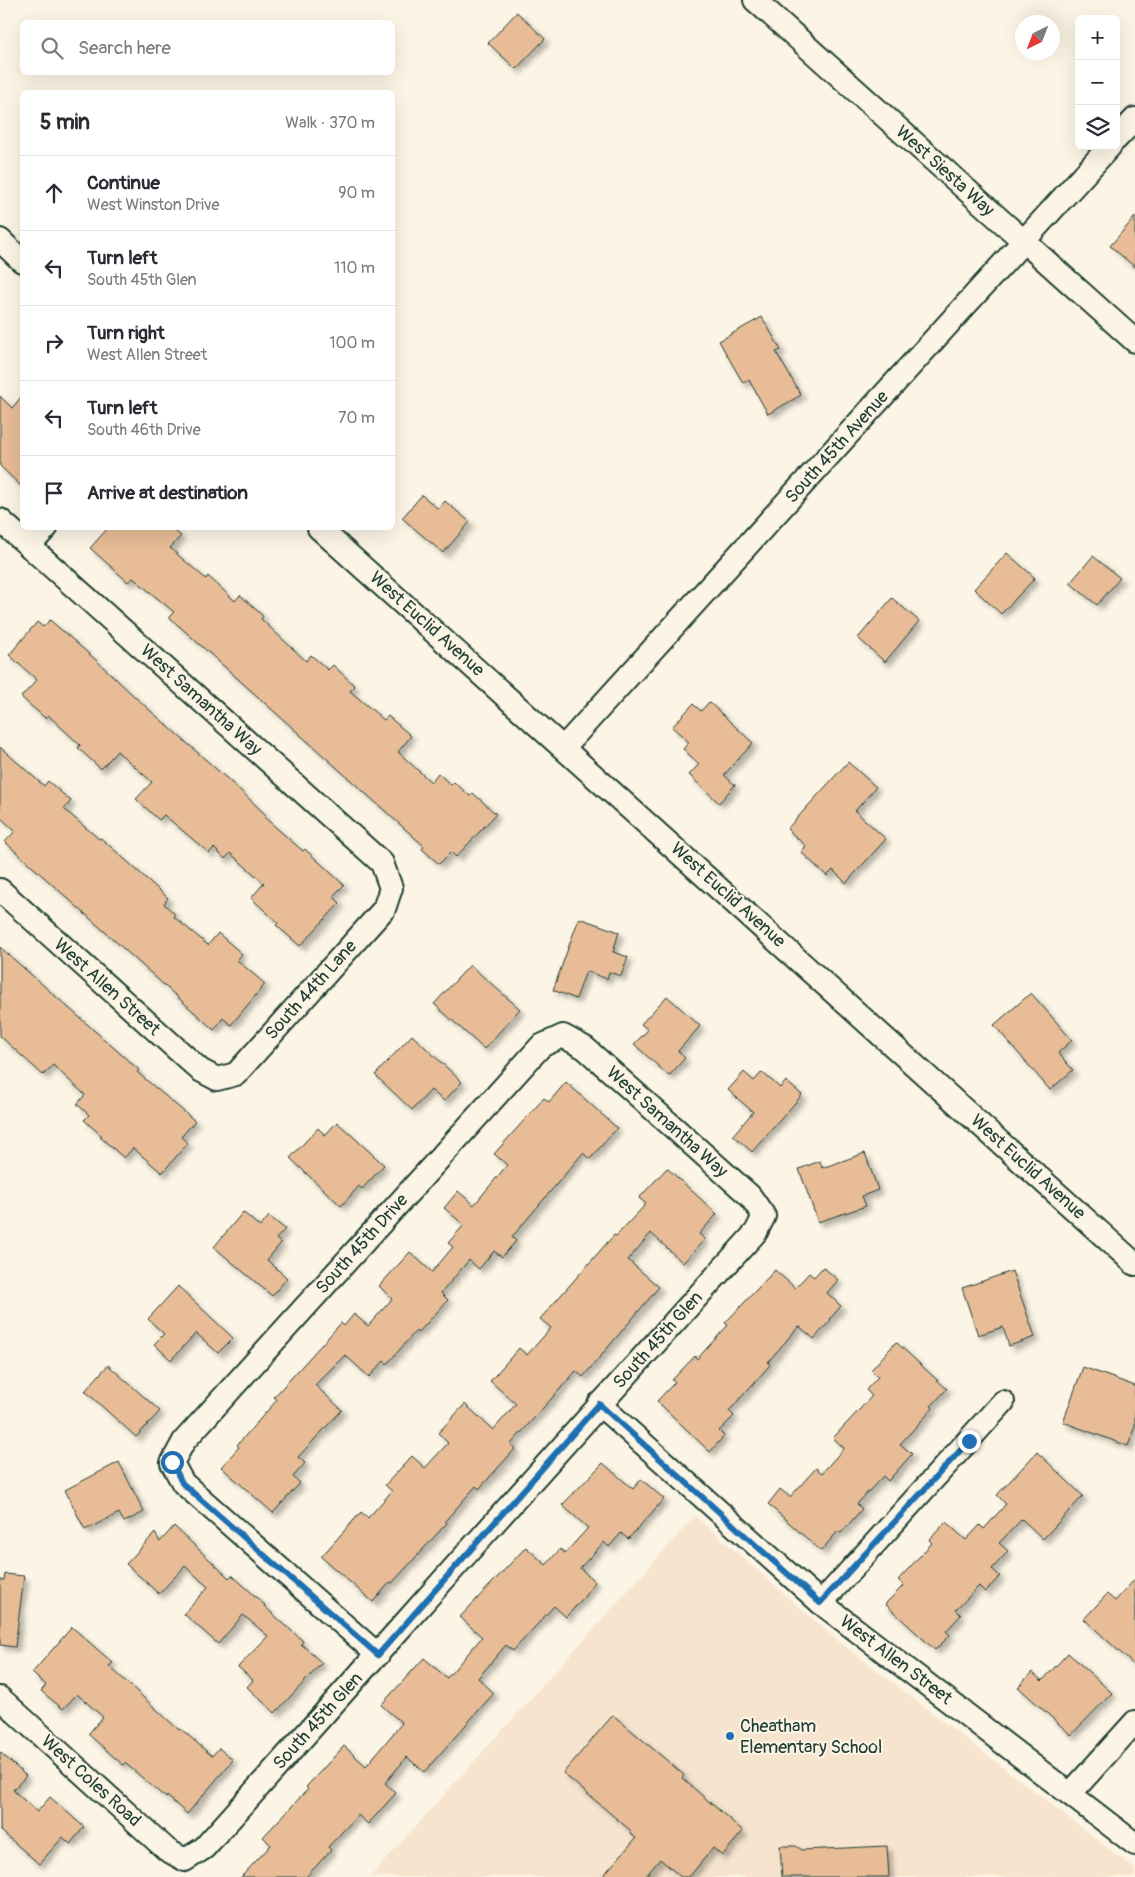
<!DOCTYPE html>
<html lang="en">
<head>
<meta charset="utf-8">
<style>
	body { margin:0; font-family:Pangolin,sans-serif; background:#f2f2f3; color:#2b2b33 }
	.controls { position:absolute; right:15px; top:15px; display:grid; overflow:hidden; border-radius:8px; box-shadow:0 5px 20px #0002 }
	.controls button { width:45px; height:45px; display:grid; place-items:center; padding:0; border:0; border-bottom:1px solid #e1e1e2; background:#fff; color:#2b2b33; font:25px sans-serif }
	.compass { position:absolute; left:1015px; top:15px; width:45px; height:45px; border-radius:50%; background:#fff; box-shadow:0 5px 20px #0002; rotate:222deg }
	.stop { position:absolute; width:15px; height:15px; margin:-11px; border:4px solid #1f6fb2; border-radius:50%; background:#fff }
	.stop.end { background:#1f6fb2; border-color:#fff; box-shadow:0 1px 5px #0008 }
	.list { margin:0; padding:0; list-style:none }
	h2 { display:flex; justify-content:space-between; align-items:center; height:65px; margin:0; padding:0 20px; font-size:21px }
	h2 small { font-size:16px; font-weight:400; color:#7c7c81 }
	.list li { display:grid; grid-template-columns:32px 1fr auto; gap:15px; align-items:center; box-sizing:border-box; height:75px; padding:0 20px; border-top:1px solid #e1e1e2 }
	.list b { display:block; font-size:19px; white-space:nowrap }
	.list p { margin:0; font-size:16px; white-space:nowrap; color:#7c7c81 }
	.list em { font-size:16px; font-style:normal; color:#7c7c81 }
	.icon { flex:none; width:28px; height:28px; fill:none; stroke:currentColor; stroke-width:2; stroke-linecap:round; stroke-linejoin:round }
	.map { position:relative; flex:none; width:1135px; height:1877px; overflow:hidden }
	.search { position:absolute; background:#fff; box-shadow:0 5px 20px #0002; left:20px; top:20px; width:375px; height:55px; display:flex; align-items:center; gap:12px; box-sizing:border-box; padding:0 18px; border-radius:8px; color:#7c7c81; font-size:19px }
	.panel { position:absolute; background:#fff; box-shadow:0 5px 20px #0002; left:20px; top:90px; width:375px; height:440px; border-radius:8px }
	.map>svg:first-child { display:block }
	.built { fill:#f6e4ce }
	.building { fill:#e7bc97; stroke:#1f3d34; filter:url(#shadow) }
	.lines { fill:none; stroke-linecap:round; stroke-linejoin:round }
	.minor-casing { stroke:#1f3d34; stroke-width:26 }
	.minor { stroke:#fcf5e5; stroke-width:22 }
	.route { stroke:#1f6fb2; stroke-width:6 }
	.poi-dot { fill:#1f6fb2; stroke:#fcf5e5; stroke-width:2 }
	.labels { text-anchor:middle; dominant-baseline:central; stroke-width:4; stroke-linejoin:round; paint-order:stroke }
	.street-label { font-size:18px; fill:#1f3d34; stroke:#fcf5e5 }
	.poi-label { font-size:18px; fill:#1f3d34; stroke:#fcf5e5; text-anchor:start }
</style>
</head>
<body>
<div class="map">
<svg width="1135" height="1877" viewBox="0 0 1135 1877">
	<defs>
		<filter id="shadow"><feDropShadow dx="4.5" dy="4.5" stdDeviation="2.5" flood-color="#0004"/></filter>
	</defs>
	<rect width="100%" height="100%" fill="#fcf5e5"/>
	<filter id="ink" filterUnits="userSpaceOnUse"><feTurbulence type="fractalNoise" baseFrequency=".02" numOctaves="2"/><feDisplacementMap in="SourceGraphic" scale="10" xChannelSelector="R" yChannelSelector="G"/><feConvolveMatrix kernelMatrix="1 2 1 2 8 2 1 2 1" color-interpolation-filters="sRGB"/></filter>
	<g filter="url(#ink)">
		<path class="built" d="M 695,1516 L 836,1639 L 1135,1869 L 1135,1877 L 370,1877 Z"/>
		<g class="building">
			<path d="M 517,12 L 545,39 L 516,69 L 488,43 Z"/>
			<path d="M 1135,217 L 1135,267 L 1110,246 Z"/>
			<path d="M 762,317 L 781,350 L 776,352 L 801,395 L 768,414 L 749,380 L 743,383 L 719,341 Z"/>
			<path d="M 0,396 L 12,408 L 22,396 L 22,487 L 0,466 Z"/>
			<path d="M 422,495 L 438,509 L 445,501 L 470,522 L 443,553 L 402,518 Z"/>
			<path d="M 108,528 L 171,528 L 181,536 L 170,548 L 206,579 L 208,576 L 235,601 L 240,595 L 263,616 L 261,619 L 306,661 L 311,655 L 328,670 L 333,665 L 355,686 L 350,691 L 384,720 L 388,716 L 411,736 L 398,752 L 431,782 L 438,773 L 451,785 L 454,782 L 470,796 L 473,793 L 496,814 L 456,857 L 451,852 L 439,864 L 422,849 L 424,846 L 169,617 L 174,612 L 133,578 L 128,582 L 90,548 Z"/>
			<path d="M 1007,553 L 1035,578 L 1001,614 L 974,589 Z"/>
			<path d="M 1093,556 L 1120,578 L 1097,605 L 1070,583 Z"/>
			<path d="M 892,598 L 919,621 L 885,662 L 858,638 Z"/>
			<path d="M 50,620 L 96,660 L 134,696 L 241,791 L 266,815 L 264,817 L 303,851 L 305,849 L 344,885 L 333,896 L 340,903 L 300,946 L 276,925 L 278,923 L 251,898 L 264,883 L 230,853 L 225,859 L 214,848 L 209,853 L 164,815 L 159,820 L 136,799 L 152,782 L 117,751 L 101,769 L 78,748 L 80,745 L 48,715 L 45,718 L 21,697 L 37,680 L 9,655 L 37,622 L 43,627 Z"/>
			<path d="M 709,702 L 753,743 L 724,775 L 735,785 L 719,803 L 689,775 L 699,764 L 683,749 L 689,742 L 672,727 L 693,704 L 701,711 Z"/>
			<path d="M 0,747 L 44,786 L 48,781 L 71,801 L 64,809 L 99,839 L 101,838 L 168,898 L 164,904 L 175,914 L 173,916 L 208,945 L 218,933 L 242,954 L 237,960 L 265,984 L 231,1025 L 223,1018 L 214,1030 L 5,842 L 15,831 L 0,817 Z"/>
			<path d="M 848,762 L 876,787 L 855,811 L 886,839 L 846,883 L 833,870 L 827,876 L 801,852 L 806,846 L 787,829 Z"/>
			<path d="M 579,918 L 619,932 L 613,952 L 628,957 L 621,976 L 609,972 L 607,979 L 586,971 L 576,999 L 553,990 Z"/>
			<path d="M 0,947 L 122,1055 L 139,1070 L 137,1072 L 195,1121 L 181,1137 L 188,1143 L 162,1173 L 133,1148 L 124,1158 L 100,1137 L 102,1136 L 84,1120 L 89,1115 L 77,1104 L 85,1095 L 53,1065 L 43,1075 L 0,1036 Z"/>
			<path d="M 470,965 L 520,1009 L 484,1049 L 434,1004 Z"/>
			<path d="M 1031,993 L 1072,1040 L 1058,1053 L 1073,1070 L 1050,1090 L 994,1025 Z"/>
			<path d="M 667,996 L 700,1026 L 678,1051 L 685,1058 L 669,1076 L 634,1044 L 648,1030 L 641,1024 Z"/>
			<path d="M 412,1035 L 462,1082 L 444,1101 L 431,1090 L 412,1110 L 375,1075 Z"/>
			<path d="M 744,1072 L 754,1081 L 762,1072 L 780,1088 L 786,1081 L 802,1095 L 752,1152 L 733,1135 L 753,1112 L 728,1090 Z"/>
			<path d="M 566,1082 L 617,1128 L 590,1159 L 583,1153 L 512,1237 L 516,1241 L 502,1257 L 494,1251 L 479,1269 L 469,1260 L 441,1293 L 448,1300 L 418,1333 L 416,1331 L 387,1364 L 384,1361 L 369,1377 L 345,1355 L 315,1385 L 342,1410 L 298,1457 L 305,1463 L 293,1477 L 300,1483 L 273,1513 L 221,1467 L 239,1447 L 237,1445 L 277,1400 L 274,1397 L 341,1323 L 344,1326 L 354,1314 L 368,1326 L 392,1299 L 379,1286 L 410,1252 L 432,1272 L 453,1247 L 448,1243 L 464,1225 L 444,1208 L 458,1191 L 474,1205 L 507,1165 L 494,1154 L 544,1098 L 549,1102 Z"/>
			<path d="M 337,1122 L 384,1165 L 362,1189 L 359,1186 L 341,1206 L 290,1158 L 318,1128 L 325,1135 Z"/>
			<path d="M 865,1153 L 878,1190 L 862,1196 L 866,1206 L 818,1222 L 799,1169 L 820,1161 L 822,1168 Z"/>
			<path d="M 667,1168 L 717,1214 L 699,1234 L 705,1239 L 683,1263 L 651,1233 L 628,1260 L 659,1287 L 583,1377 L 576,1371 L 511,1444 L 515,1449 L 479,1489 L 476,1486 L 445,1521 L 447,1523 L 426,1546 L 392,1583 L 390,1582 L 373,1602 L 321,1557 L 361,1512 L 368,1518 L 392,1491 L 385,1485 L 412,1456 L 425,1468 L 448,1443 L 438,1433 L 465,1404 L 493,1430 L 516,1404 L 490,1381 L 519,1348 L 527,1355 L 551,1328 L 540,1319 L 614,1235 L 616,1236 L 646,1204 L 639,1198 Z"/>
			<path d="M 243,1212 L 260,1227 L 269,1216 L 285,1229 L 276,1239 L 281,1243 L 267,1260 L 287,1278 L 272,1296 L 214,1247 Z"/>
			<path d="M 823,1267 L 838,1280 L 827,1293 L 841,1306 L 830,1319 L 831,1320 L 814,1339 L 799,1326 L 768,1362 L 770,1365 L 729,1411 L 734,1416 L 719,1431 L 724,1436 L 710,1452 L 657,1401 L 675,1382 L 672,1380 L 695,1356 L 697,1359 L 728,1325 L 725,1323 L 775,1270 L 795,1288 L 809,1273 L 814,1277 Z"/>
			<path d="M 1012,1271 L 1035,1337 L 1009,1346 L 1003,1327 L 978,1335 L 962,1288 Z"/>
			<path d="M 178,1286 L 233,1338 L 218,1353 L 196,1333 L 171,1360 L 154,1344 L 164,1334 L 148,1319 Z"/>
			<path d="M 896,1342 L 947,1389 L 931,1406 L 933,1408 L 900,1444 L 912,1454 L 888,1481 L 883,1476 L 857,1504 L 862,1509 L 841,1533 L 838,1531 L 821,1551 L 768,1504 L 780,1489 L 790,1497 L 816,1468 L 822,1473 L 844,1448 L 833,1438 L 872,1396 L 866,1390 L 878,1377 L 871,1370 Z"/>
			<path d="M 108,1365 L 160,1411 L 136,1437 L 85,1391 Z"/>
			<path d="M 1083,1367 L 1135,1386 L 1135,1426 L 1128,1446 L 1063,1422 Z"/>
			<path d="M 1037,1452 L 1083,1496 L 1043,1539 L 1022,1519 L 999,1543 L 1008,1551 L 992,1569 L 1000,1576 L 985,1592 L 979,1586 L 956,1610 L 961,1615 L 946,1631 L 950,1635 L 935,1650 L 885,1604 L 904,1585 L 898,1580 L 932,1543 L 929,1540 L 946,1522 L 966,1540 L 980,1525 L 984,1529 L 1006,1504 L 997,1495 Z"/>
			<path d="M 119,1462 L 144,1512 L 124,1522 L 119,1513 L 85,1530 L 65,1490 Z"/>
			<path d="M 603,1463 L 633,1489 L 641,1479 L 664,1499 L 628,1539 L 621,1533 L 609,1547 L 604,1542 L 580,1568 L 595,1582 L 584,1597 L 566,1617 L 554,1606 L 513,1651 L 506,1645 L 478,1678 L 494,1693 L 424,1772 L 407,1757 L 385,1783 L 396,1793 L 368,1824 L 358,1815 L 328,1847 L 331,1850 L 306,1877 L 241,1877 L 271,1845 L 263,1837 L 308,1789 L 306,1787 L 344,1746 L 366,1766 L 402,1723 L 381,1705 L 424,1658 L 447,1678 L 482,1637 L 460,1617 L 526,1547 L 546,1565 L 560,1549 L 565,1553 L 588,1528 L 562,1505 Z"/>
			<path d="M 174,1526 L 229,1578 L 232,1575 L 265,1605 L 264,1606 L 303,1641 L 301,1644 L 322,1663 L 275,1713 L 247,1687 L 253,1680 L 238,1667 L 268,1636 L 243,1615 L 218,1644 L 184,1614 L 208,1587 L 185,1566 L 159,1594 L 126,1564 L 155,1533 L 160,1542 Z"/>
			<path d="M 5,1574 L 24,1576 L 15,1647 L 0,1645 L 0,1580 L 4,1580 Z"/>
			<path d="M 1135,1579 L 1135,1666 L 1084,1619 L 1107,1594 L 1115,1601 Z"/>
			<path d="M 72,1627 L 113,1663 L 109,1666 L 179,1730 L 181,1729 L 212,1756 L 219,1748 L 233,1760 L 187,1814 L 167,1796 L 166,1798 L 125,1763 L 123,1765 L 88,1734 L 103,1717 L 77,1694 L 63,1709 L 41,1691 L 46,1685 L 32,1673 Z"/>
			<path d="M 1068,1653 L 1112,1693 L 1071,1735 L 1018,1687 L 1032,1672 L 1042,1681 Z"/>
			<path d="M 613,1715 L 684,1775 L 682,1778 L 743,1831 L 722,1856 L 713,1848 L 689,1877 L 681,1877 L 660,1859 L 645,1877 L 602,1877 L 636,1838 L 629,1833 L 631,1831 L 563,1773 Z"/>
			<path d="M 0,1752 L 26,1776 L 13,1790 L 37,1812 L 50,1797 L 84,1827 L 70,1844 L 63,1837 L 39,1864 L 0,1830 Z"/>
			<path d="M 780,1846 L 796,1846 L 802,1850 L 887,1846 L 889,1877 L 782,1877 Z"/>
		</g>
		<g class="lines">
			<g class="minor-casing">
				<g id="minor">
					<path d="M 755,0 L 1135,341"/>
					<path d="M 1116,139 L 1135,119"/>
					<path d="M 0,240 L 22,261"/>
					<path d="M 0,520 L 382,863 L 391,888 L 384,909 L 236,1074 L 217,1079 L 200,1070 L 0,890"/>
					<path d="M 319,528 L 1135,1264"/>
					<path d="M 29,546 L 46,528"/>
					<path d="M 564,747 L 1110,146"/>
					<path d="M 599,1404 L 821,1603 L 1135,1844"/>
					<path d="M 821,1603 L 1003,1402"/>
					<path d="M 0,1698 L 167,1850 L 185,1860 L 204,1848 C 388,1643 570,1436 756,1232 L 764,1216 L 750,1196 L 585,1048 L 563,1036 L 541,1046 L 184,1441 L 172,1463 L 183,1483 L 378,1655"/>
					<path d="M 1070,1794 L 1135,1722"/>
				</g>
			</g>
			<use href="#minor" class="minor"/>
		</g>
	</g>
	<g class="lines" filter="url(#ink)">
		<path class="route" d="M 172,1462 L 182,1483 L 378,1655 L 599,1404 L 820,1603 L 969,1441"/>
	</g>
	<circle class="poi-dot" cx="730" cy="1736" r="5"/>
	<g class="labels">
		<g class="street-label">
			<text transform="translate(945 171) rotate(42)">West Siesta Way</text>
			<text transform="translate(837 447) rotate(-48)">South 45th Avenue</text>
			<text transform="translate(427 624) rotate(42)">West Euclid Avenue</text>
			<text transform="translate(201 700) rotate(42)">West Samantha Way</text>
			<text transform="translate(728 895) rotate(42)">West Euclid Avenue</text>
			<text transform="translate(107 987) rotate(42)">West Allen Street</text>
			<text transform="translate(311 990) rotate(-48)">South 44th Lane</text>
			<text transform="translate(667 1122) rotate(42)">West Samantha Way</text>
			<text transform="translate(1028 1167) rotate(42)">West Euclid Avenue</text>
			<text transform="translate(362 1244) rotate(-48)">South 45th Drive</text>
			<text transform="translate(658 1340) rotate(-48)">South 45th Glen</text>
			<text transform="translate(896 1660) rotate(37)">West Allen Street</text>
			<text transform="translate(318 1721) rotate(-48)">South 45th Glen</text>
			<text transform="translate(91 1781) rotate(42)">West Coles Road</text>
		</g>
		<g class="poi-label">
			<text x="740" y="1726">Cheatham<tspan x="740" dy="21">Elementary School</tspan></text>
		</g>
	</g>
</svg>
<div class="controls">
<button>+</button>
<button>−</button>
<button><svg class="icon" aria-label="layers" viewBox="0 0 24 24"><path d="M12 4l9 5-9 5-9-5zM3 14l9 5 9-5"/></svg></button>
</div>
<svg class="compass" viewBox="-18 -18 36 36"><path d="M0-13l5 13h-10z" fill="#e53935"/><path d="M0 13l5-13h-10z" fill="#7c7c81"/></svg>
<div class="stop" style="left:172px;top:1462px"></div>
<div class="stop end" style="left:969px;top:1441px"></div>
<div class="search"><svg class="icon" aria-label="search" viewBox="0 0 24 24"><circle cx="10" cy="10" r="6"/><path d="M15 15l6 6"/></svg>Search here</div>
<section class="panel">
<h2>5 min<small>Walk · 370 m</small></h2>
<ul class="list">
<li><svg class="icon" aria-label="ahead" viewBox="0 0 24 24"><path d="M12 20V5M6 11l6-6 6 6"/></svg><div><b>Continue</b><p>West Winston Drive</p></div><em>90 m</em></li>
<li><svg class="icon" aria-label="left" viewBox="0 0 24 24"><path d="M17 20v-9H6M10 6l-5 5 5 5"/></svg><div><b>Turn left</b><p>South 45th Glen</p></div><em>110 m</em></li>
<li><svg class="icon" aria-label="right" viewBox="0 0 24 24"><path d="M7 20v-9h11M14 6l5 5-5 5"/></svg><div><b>Turn right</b><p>West Allen Street</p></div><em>100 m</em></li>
<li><svg class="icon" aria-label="left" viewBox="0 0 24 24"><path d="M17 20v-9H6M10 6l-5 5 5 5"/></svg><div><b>Turn left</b><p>South 46th Drive</p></div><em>70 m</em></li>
<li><svg class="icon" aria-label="arrive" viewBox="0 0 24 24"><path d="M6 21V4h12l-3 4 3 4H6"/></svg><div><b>Arrive at destination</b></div></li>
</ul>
</section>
</div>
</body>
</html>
